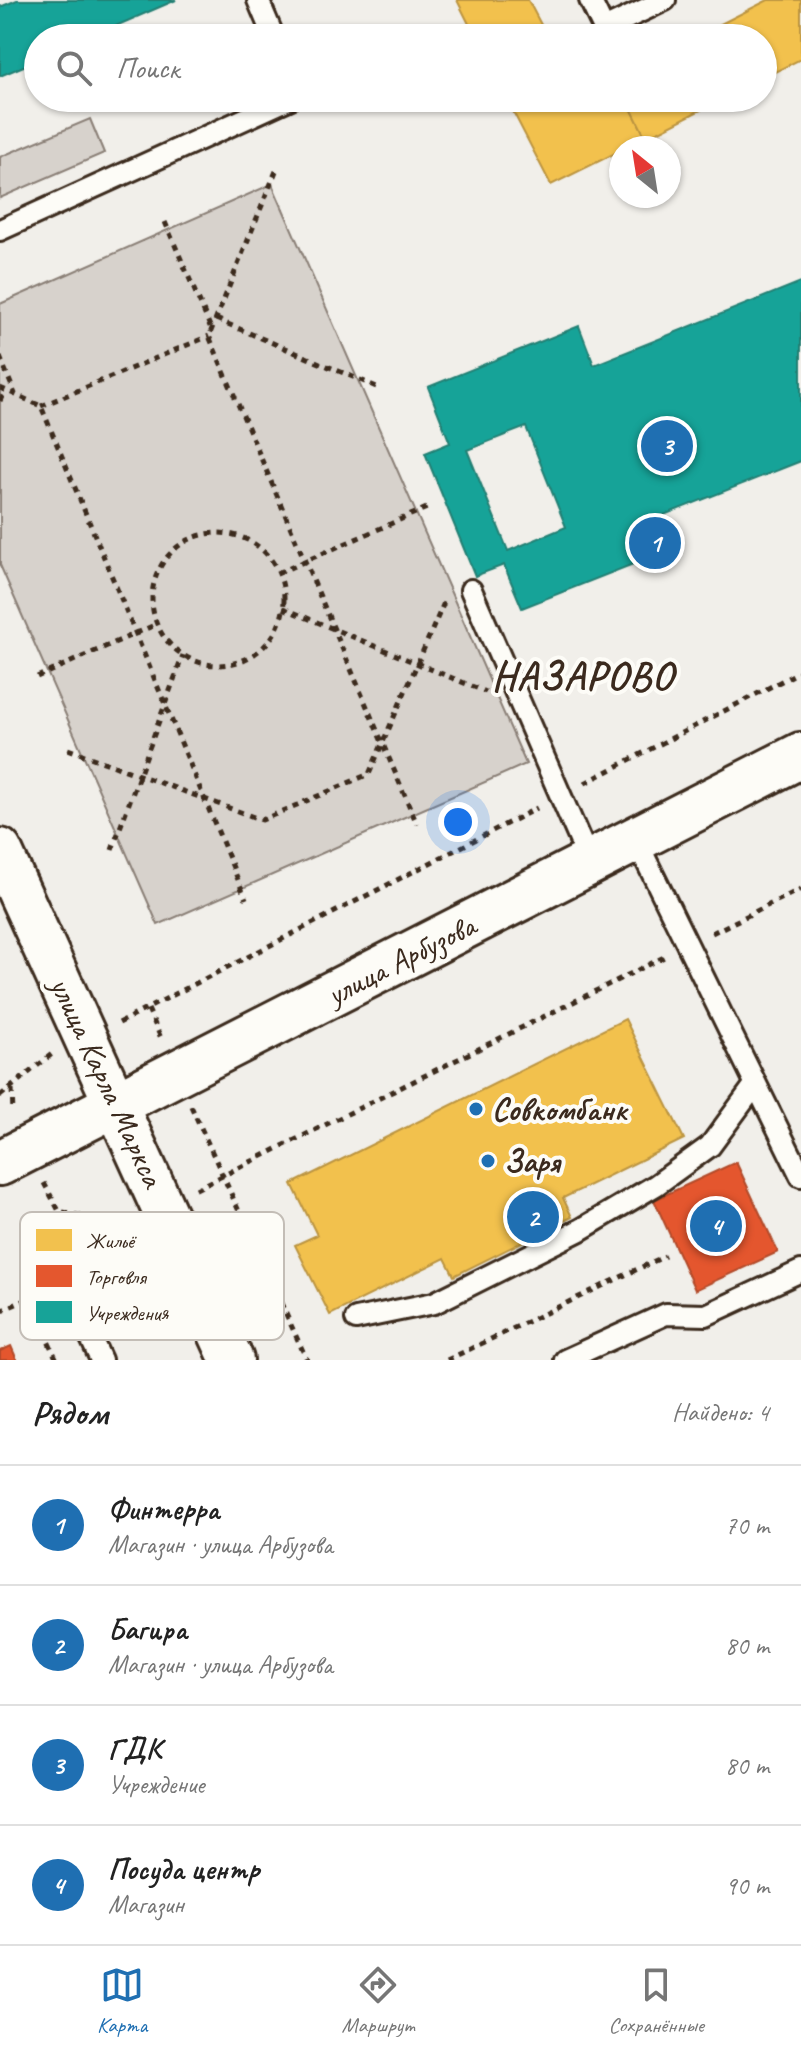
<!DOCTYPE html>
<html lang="ru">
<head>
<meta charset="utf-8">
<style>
	body { margin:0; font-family:Caveat,sans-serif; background:#f6f6f6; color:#222 }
	.compass { position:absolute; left:609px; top:136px; width:72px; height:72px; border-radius:50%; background:#fff; box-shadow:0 2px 6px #0004; rotate:330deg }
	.you { position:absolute; left:458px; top:822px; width:28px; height:28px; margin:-20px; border:6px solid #fff; border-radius:50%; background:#1a73e8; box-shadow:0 0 0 12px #1a73e833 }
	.badge { display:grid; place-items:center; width:52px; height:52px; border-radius:50%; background:#1f6fb2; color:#fff; font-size:26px; font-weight:700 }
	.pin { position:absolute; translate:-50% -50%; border:4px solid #fff; box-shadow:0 2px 8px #0006 }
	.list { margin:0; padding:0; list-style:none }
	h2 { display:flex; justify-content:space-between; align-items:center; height:104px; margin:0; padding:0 32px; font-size:34px }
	h2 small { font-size:26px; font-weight:400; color:#767676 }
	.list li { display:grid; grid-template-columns:52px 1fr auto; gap:24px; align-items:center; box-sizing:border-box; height:120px; padding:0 32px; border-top:2px solid #e0e0e0 }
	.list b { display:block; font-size:30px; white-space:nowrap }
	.list p { margin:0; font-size:26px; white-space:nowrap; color:#767676 }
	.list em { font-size:26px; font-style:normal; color:#767676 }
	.icon { flex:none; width:44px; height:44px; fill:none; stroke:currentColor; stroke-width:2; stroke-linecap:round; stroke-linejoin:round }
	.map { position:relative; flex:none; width:801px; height:1360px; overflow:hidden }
	.search { position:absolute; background:#fff; box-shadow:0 2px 6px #0004; left:24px; right:24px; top:24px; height:88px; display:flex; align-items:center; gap:20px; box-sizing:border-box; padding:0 28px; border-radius:44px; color:#767676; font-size:30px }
	.sheet { height:584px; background:#fff }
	nav { display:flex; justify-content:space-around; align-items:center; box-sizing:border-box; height:112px; border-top:2px solid #e0e0e0; background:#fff; font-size:22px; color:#767676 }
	nav a { display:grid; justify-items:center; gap:4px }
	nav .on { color:#1f6fb2 }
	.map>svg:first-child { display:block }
	.green { fill:#d7d2cc; stroke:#897e75; stroke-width:2 }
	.homes { fill:#f2c14e; stroke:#bb9440; stroke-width:2 }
	.shops { fill:#e4572e; stroke:#b14a29; stroke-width:2 }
	.public { fill:#17a398; stroke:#227f73; stroke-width:2; fill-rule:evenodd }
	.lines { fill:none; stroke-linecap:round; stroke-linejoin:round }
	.service-casing { stroke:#3b2a1e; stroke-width:26 }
	.minor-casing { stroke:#3b2a1e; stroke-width:48 }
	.tertiary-casing { stroke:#3b2a1e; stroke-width:50 }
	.path { stroke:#3b2a1e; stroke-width:5; stroke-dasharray:6 6; stroke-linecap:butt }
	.service { stroke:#fdfcf7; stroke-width:20 }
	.minor { stroke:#fdfcf7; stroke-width:42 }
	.tertiary { stroke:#fdfcf7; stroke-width:44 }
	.poi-dot { fill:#1f6fb2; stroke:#fdfcf7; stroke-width:3 }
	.labels { text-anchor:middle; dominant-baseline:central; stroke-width:8; stroke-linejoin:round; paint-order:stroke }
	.street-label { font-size:32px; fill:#3b2a1e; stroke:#fdfcf7 }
	.poi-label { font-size:32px; font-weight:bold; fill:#3b2a1e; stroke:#fdfcf7; text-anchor:start }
	.district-label { font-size:40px; font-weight:bold; letter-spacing:2px; fill:#3b2a1e; stroke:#fdfcf7 }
	.key { fill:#fdfcf7; stroke:#c3bdb6; stroke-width:2 }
	.key-label { font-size:22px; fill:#3b2a1e }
</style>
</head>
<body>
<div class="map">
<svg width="801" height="1360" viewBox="0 0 801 1360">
	<rect width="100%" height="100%" fill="#f1efea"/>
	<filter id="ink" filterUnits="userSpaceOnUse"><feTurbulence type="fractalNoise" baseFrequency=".0125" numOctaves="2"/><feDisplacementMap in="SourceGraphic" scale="16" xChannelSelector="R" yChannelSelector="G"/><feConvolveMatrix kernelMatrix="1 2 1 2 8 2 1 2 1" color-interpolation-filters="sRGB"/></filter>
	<g filter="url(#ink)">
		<g class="green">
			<path d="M 90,119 L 104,153 L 0,198 L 0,157 Z"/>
			<path d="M 272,184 L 526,764 L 158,925 L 0,565 L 0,304 Z"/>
		</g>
		<g class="homes">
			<path d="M 457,0 L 528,0 L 548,38 L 476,38 Z"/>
			<path d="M 768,0 L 801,0 L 801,59 L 763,78 L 763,38 L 693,38 Z"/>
			<path d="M 506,98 L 626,98 L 646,138 L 551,185 Z"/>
			<path d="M 626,98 L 724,98 L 646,138 Z"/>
			<path d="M 625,1019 L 684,1139 L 563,1198 L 572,1217 L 454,1276 L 445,1258 L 330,1315 L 295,1245 L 317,1235 L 292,1184 Z"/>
		</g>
		<g class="shops">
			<path d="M 736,1162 L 778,1252 L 695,1290 L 654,1200 Z"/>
			<path d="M 11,1346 L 17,1360 L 0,1360 L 0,1351 Z"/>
		</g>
		<g class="public">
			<path d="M 17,0 L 176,0 L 88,38 L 38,38 L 38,60 L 0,76 L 0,7 Z"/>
			<path d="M 801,282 L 801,461 L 661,516 L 674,548 L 522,608 L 504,565 L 475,576 L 425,453 L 450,443 L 428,387 L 579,326 L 594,365 ZM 526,427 L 566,527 L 508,551 L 467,450 Z"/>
		</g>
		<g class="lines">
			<g class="service-casing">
				<g id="service">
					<path d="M 258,0 L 274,38"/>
					<path d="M 590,0 L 604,29 L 665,0"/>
					<path d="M 0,230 L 291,98"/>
					<path d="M 471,590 L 590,863"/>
					<path d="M 636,840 L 801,1176"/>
					<path d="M 59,1269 L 101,1360"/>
					<path d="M 356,1319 L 434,1303 L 580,1230 L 656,1185 L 710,1146 L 755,1085"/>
					<path d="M 565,1360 L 666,1314 L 706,1315 L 801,1271"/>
				</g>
			</g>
			<g class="minor-casing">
				<path id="minor" d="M 0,850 L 232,1360"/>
			</g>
			<g class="tertiary-casing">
				<path id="tertiary" d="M 0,1163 L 801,755"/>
			</g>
			<g class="path">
				<path d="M 276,171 L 209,336 L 417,824"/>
				<path d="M 165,222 L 212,331"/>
				<path d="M 216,319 L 379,388"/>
				<path d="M 0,357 L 15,394"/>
				<path d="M 0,388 L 41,406 L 246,899"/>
				<path d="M 0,401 L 5,390"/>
				<path d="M 41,406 L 209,336"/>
				<circle cx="218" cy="599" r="66"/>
				<path d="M 278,573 L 429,507"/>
				<path d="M 283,608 L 486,692"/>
				<path d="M 37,677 L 157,624"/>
				<path d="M 68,749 L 262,820 L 369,774 L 446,598"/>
				<path d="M 585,783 L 801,671"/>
				<path d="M 112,850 L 183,655"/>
				<path d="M 712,933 L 801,889"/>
				<path d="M 148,1009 L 161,1038"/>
				<path d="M 119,1023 L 537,808"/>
				<path d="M 12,1089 L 13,1113"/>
				<path d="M 0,1096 L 52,1054"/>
				<path d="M 191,1106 L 307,1360"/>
				<path d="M 44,1183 L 59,1211"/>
				<path d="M 196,1189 L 664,957"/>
				<path d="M 59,1243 L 59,1211 L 126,1226 L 131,1223"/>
				<path d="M 28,1299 L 57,1360"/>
				<path d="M 0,1311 L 28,1299 L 39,1289"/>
				<path d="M 447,1360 L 665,1256"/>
			</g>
			<use href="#service" class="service"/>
			<use href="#minor" class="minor"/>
			<use href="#tertiary" class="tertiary"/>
		</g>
	</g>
	<g class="poi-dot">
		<circle cx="476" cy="1109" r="8"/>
		<circle cx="488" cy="1161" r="8"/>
	</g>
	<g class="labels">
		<g class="street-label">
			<text transform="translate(401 960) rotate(-27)">улица Арбузова</text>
			<text transform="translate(107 1082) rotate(65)">улица Карла Маркса</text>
		</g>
		<g class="poi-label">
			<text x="492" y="1109">Совкомбанк</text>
			<text x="504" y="1161">Заря</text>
		</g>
		<g class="district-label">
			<text x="583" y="676">НАЗАРОВО</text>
		</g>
	</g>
	<rect x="20" y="1212" width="264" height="128" rx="12" class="key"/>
	<rect x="36" y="1229" width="36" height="22" fill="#f2c14e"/>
	<rect x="36" y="1265" width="36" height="22" fill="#e4572e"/>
	<rect x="36" y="1301" width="36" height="22" fill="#17a398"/>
	<g class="key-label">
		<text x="86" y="1248">Жильё</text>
		<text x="86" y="1284">Торговля</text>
		<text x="86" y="1320">Учреждения</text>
	</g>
</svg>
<svg class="compass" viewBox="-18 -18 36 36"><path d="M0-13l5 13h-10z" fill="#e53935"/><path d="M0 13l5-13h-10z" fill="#767676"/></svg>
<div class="you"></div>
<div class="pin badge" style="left:655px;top:543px">1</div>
<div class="pin badge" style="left:533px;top:1217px">2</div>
<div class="pin badge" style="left:667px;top:446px">3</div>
<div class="pin badge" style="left:716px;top:1226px">4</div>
<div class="search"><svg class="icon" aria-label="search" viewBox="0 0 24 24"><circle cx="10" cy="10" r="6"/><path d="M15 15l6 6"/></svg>Поиск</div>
</div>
<section class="sheet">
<h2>Рядом<small>Найдено: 4</small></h2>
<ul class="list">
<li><span class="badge">1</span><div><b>Финтерра</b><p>Магазин · улица Арбузова</p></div><em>70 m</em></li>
<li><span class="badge">2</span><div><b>Багира</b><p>Магазин · улица Арбузова</p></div><em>80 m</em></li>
<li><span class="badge">3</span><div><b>ГДК</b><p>Учреждение</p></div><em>80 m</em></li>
<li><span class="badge">4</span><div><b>Посуда центр</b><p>Магазин</p></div><em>90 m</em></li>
</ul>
</section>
<nav>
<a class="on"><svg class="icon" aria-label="map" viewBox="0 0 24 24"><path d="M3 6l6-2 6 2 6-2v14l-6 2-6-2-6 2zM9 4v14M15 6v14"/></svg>Карта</a>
<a><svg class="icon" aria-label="directions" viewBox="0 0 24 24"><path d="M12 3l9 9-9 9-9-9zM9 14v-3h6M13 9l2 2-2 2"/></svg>Маршрут</a>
<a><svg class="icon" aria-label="saved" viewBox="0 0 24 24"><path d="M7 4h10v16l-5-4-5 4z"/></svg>Сохранённые</a>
</nav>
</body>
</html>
